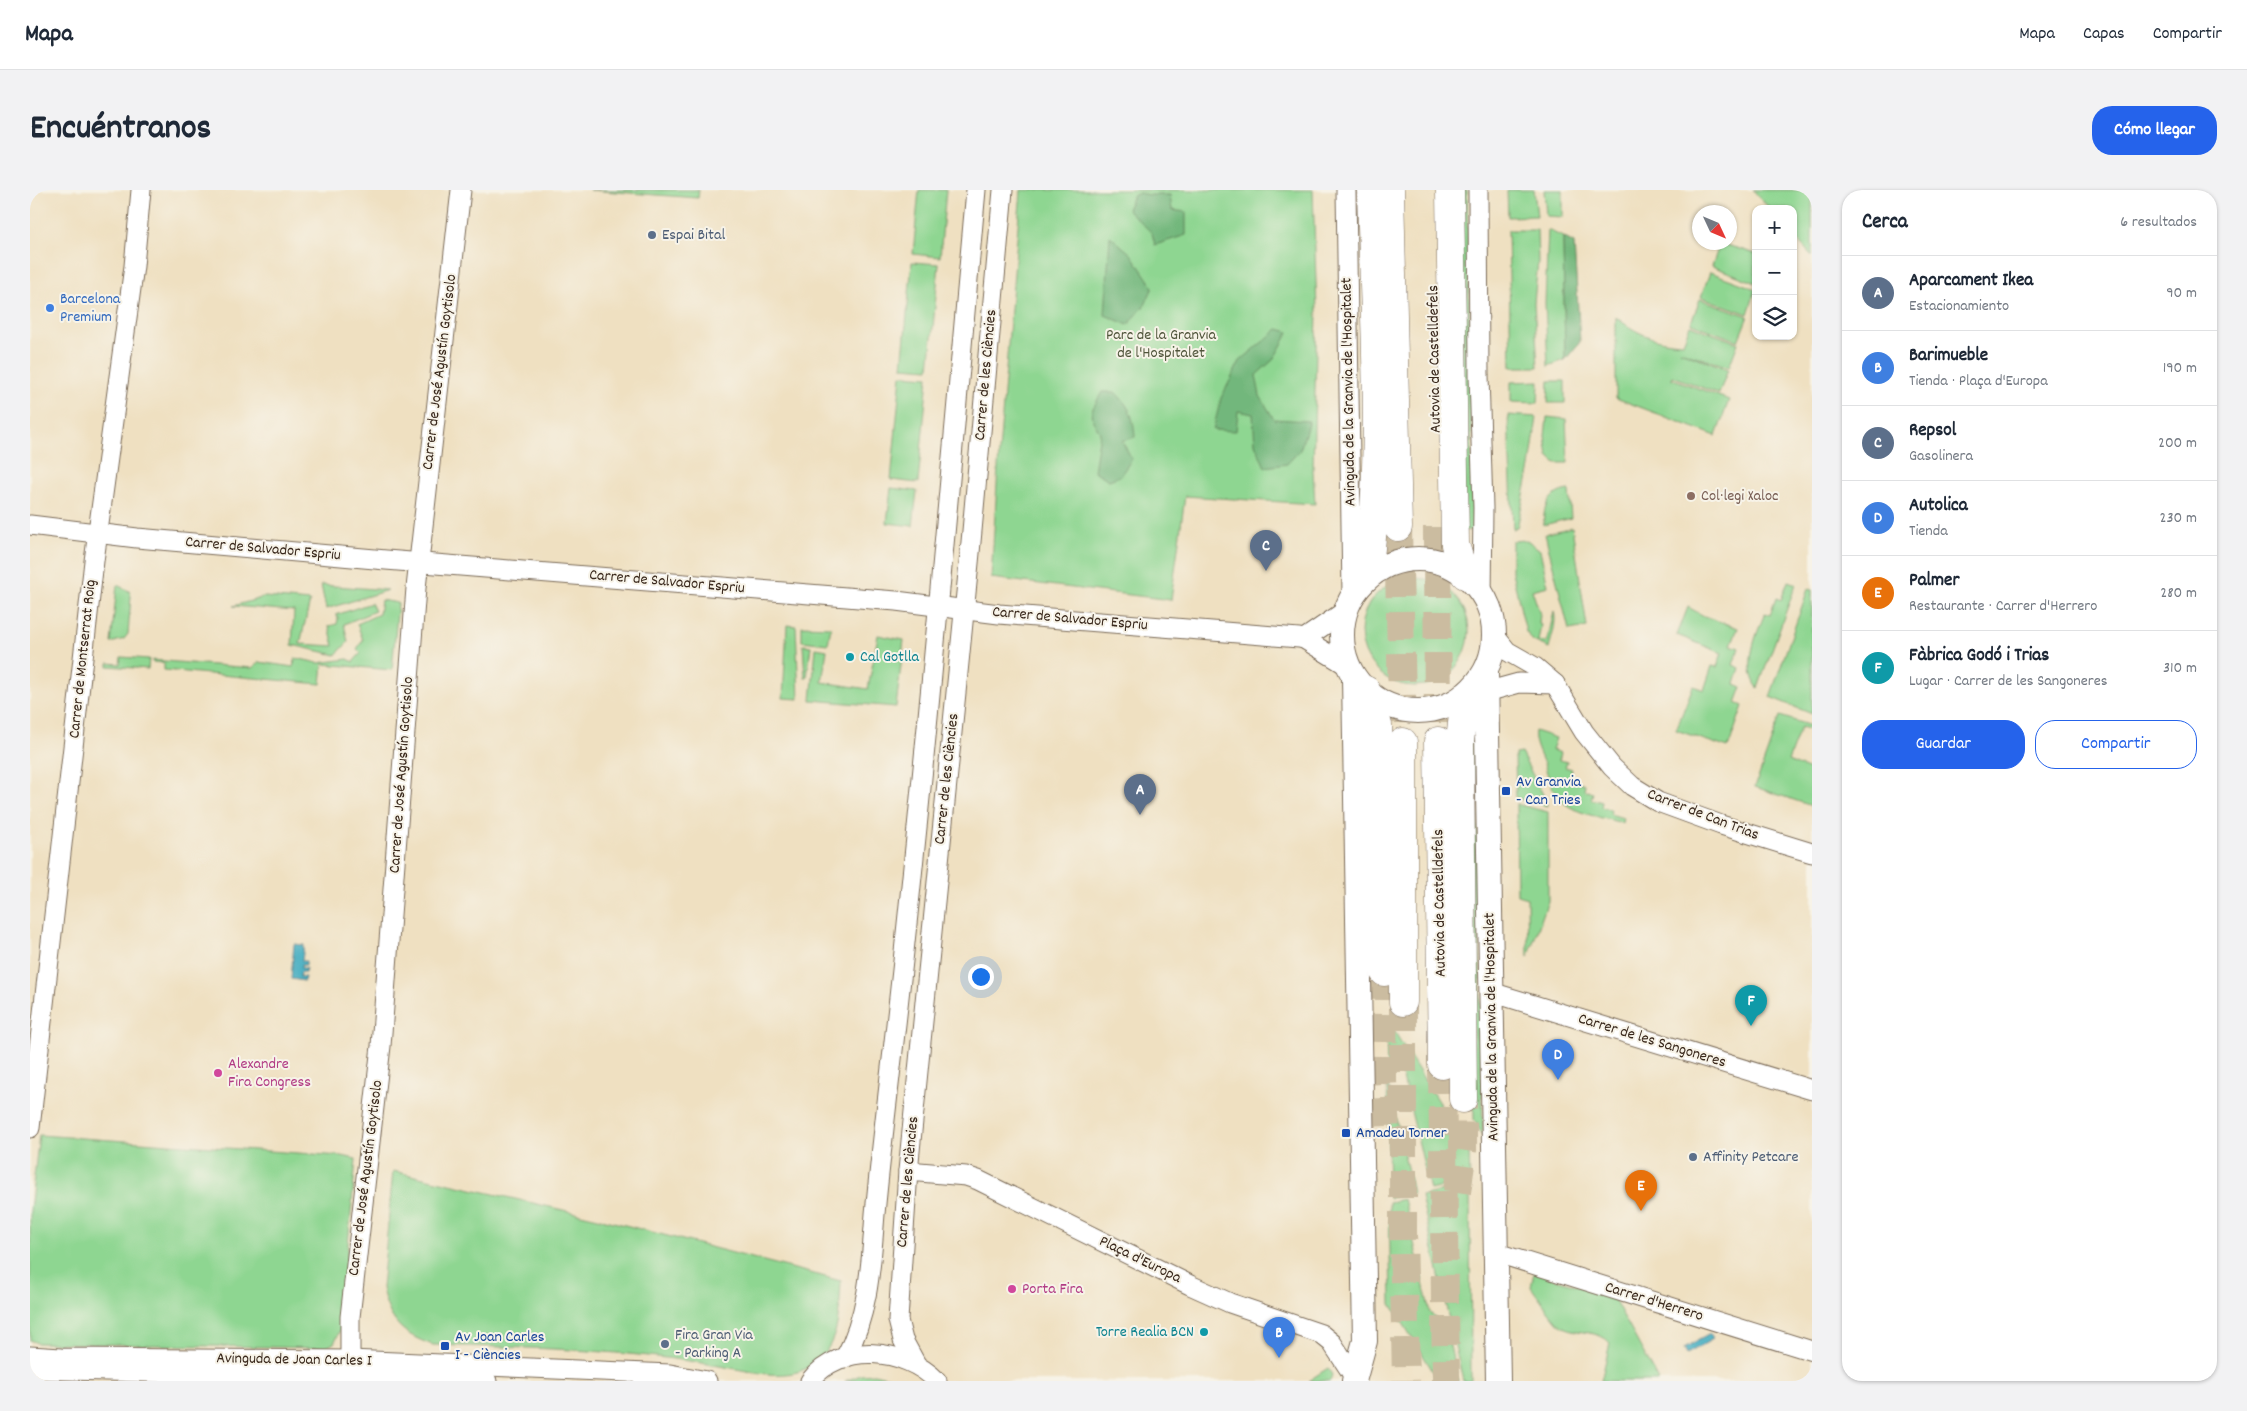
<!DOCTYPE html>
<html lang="es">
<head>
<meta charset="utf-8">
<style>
	body { margin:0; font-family:Dekko,sans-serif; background:#f2f2f3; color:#1f2937 }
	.controls { position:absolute; right:15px; top:15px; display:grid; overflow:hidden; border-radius:10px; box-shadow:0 1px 4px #0004 }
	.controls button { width:45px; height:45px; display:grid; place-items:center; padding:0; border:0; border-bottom:1px solid #e0e1e3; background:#fff; color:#1f2937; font:25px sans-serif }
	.compass { position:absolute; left:1662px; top:15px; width:45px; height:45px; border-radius:50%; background:#fff; box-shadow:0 1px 4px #0004; rotate:134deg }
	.you { position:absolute; left:950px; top:786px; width:18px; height:18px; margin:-12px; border:4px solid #fff; border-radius:50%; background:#1a73e8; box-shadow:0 0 0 8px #1a73e833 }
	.badge { display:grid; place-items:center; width:32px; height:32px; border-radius:50%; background:#2563eb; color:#fff; font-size:16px; font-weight:700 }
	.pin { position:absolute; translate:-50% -41px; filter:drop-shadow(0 1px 2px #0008) }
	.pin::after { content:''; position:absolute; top:26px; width:18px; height:15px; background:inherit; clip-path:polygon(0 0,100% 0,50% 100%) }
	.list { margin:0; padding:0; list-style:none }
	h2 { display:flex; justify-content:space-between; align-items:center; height:65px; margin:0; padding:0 20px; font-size:21px }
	h2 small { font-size:16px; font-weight:400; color:#747a83 }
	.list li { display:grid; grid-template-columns:32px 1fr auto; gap:15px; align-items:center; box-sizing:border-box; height:75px; padding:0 20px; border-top:1px solid #e0e1e3 }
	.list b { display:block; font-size:19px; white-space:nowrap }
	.list p { margin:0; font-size:16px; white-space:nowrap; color:#747a83 }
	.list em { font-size:16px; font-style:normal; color:#747a83 }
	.actions { display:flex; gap:10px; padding:15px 20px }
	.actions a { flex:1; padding:11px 0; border:1px solid #2563eb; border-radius:20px; text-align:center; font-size:18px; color:#2563eb }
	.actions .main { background:#2563eb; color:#fff }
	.icon { flex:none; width:28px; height:28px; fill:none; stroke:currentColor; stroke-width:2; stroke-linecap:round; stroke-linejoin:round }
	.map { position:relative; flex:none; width:1782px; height:1191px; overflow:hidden; border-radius:20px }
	header { display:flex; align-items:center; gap:30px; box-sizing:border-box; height:70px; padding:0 25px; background:#fff; border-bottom:1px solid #e0e1e3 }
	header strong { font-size:24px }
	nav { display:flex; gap:28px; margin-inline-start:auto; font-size:18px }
	.intro { display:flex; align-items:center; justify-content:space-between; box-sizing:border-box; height:120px; padding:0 30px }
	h1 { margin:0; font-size:35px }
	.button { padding:12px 22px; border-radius:20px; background:#2563eb; color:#fff; font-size:18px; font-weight:700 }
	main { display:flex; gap:30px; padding:0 30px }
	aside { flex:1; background:#fff; border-radius:20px; box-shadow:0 1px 4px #0004 }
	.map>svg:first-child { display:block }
	.green { fill:#8ed691; stroke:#648058 }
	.forest { fill:#72b77b; stroke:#56704c }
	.water { fill:#41abc0; stroke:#3e6a6f }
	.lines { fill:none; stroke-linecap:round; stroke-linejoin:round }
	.highway-tunnel { stroke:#cbbca0; stroke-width:28; stroke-dasharray:28 14; stroke-linecap:butt }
	.minor-casing { stroke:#7a6a57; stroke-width:21 }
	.major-casing { stroke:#7a6a57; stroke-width:26 }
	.highway-casing { stroke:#7a6a57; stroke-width:29 }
	.minor { stroke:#fff; stroke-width:19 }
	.major { stroke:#fff; stroke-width:24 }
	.highway { stroke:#fff; stroke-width:28 }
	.service-dot { fill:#5c6f8a; stroke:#f7f3e8; stroke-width:2 }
	.shop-dot { fill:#3f7fe0; stroke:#f7f3e8; stroke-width:2 }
	.education-dot { fill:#8d6e63; stroke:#f7f3e8; stroke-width:2 }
	.culture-dot { fill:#0f9aa8; stroke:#f7f3e8; stroke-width:2 }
	.transit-dot { fill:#1a4fb4; stroke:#f7f3e8; stroke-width:2 }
	.hotel-dot { fill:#d1479c; stroke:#f7f3e8; stroke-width:2 }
	.labels { text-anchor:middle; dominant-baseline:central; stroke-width:4; stroke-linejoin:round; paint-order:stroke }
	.service-label { font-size:16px; fill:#4e5e75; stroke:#f7f3e8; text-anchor:start }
	.shop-label { font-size:16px; fill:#366cbe; stroke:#f7f3e8; text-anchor:start }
	.park-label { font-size:16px; fill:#50553b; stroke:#f7f3e8 }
	.street-label { font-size:16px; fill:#3b2a1e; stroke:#f7f3e8 }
	.education-label { font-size:16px; fill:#785e54; stroke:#f7f3e8; text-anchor:start }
	.culture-label { font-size:16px; fill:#0d838f; stroke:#f7f3e8; text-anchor:start }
	.transit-label { font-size:16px; fill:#164399; stroke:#f7f3e8; text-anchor:start }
	.hotel-label { font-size:16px; fill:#b23c85; stroke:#f7f3e8; text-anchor:start }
</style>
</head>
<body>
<header>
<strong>Mapa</strong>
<nav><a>Mapa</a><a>Capas</a><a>Compartir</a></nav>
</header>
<div class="intro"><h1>Encuéntranos</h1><a class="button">Cómo llegar</a></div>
<main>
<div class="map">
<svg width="1782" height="1191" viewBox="0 0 1782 1191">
	<rect width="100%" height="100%" fill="#f7f3e8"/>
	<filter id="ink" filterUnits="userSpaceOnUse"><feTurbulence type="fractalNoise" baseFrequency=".02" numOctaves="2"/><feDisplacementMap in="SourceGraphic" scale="10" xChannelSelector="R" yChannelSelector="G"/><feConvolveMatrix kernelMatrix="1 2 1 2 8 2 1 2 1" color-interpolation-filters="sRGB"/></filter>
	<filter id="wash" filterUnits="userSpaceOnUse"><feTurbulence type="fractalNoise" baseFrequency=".0096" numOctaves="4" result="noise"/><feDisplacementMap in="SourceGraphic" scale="20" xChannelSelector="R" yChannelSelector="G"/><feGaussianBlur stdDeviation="1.12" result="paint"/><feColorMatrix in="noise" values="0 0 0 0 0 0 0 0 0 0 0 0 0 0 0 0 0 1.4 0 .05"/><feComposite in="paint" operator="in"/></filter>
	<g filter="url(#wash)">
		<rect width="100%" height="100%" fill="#efe0c1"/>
		<g class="green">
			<path d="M 559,0 L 669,0 L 668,8 Z"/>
			<path d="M 889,0 L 916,0 L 910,67 L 883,64 Z"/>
			<path d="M 991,0 L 1283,0 L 1287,122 L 1283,280 L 1285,314 L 1155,306 L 1141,410 L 961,388 L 969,262 Z"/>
			<path d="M 1423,0 L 1437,0 L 1443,340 L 1430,341 Z"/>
			<path d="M 1477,0 L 1504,0 L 1507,26 L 1478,27 Z"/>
			<path d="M 1514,0 L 1533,0 L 1533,27 L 1516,26 Z"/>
			<path d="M 1723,0 L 1782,0 L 1782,66 L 1763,45 L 1763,19 L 1740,19 Z"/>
			<path d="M 1478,40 L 1507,40 L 1508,71 L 1504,113 L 1508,177 L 1481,177 Z"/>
			<path d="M 1518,40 L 1533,47 L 1535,170 L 1518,176 L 1515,113 Z"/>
			<path d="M 1690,53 L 1726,64 L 1726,93 L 1682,76 Z"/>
			<path d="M 882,72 L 909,74 L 899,179 L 872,177 Z"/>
			<path d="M 1680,82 L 1726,99 L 1718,124 L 1671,107 Z"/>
			<path d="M 1670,109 L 1718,126 L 1708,151 L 1661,133 Z"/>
			<path d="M 1586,127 C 1606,144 1627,152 1653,153 L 1660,135 L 1708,153 L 1699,177 L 1650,161 L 1698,179 L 1689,204 L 1642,186 L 1641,188 L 1699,210 L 1686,246 L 1586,208 Z"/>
			<path d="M 871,185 L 898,187 L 888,293 L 861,290 Z"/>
			<path d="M 1509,191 L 1508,213 L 1481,212 L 1481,192 Z"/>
			<path d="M 1519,191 L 1535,191 L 1535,213 L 1518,213 Z"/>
			<path d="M 1478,225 L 1507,227 L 1500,277 L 1487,338 L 1483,339 Z"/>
			<path d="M 1517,227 L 1536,229 L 1538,273 L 1526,273 L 1518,266 L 1515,246 Z"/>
			<path d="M 861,298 L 887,301 L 883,336 L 857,333 Z"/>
			<path d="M 1539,300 L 1541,328 L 1514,335 C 1512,317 1520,302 1539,300 Z"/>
			<path d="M 1542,337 L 1557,437 L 1539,440 L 1515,344 Z"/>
			<path d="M 1497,350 L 1510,360 L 1518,396 L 1502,400 L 1510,424 L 1509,434 L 1511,435 L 1508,451 L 1517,453 L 1524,421 C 1527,434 1522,445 1519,458 L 1503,451 L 1496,442 L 1482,382 L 1482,351 Z"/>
			<circle cx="1385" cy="442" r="54"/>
			<path d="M 1758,391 L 1766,394 L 1728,498 C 1712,477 1726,445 1735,423 L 1740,425 L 1746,408 L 1751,410 Z"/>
			<path d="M 87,395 L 99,401 L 101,406 L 98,444 L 94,449 L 81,453 Z"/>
			<path d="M 291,395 L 358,400 L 296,419 Z"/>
			<path d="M 1778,399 L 1782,400 L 1782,524 L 1740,507 Z"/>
			<path d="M 235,407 L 280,411 L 270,454 L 304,456 L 299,436 L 307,434 L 308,428 L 306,425 L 341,413 L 345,421 L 314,434 L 318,452 L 306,465 L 262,455 L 264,421 L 203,416 Z"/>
			<path d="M 351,410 L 368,413 L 362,480 L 293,474 L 291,494 L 134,480 L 134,473 L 122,472 L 122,470 L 222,478 L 229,472 L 263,477 L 266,468 L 288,473 L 318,469 L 323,472 L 331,463 L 327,459 L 333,450 L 327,434 L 349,424 Z"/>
			<path d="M 1658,417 L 1674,426 L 1708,438 L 1701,455 L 1709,458 L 1703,475 L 1710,478 L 1705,494 L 1712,497 L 1706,513 L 1713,516 L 1698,558 L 1646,540 L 1663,496 L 1674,500 L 1682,476 L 1687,477 L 1692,463 L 1647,445 Z"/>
			<path d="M 757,435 L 766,436 L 769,509 L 753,508 Z"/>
			<path d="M 772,436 L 801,437 L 798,454 L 772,451 Z"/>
			<path d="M 848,445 L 874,450 L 866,517 L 781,510 L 786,458 L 797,460 L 792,492 L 838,499 Z"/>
			<path d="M 773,455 L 781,456 L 777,487 L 775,487 Z"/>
			<path d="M 91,467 L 119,469 L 118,479 L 78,476 L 78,473 L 90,474 Z"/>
			<path d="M 1750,526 L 1781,536 L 1780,540 L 1771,537 L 1758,571 L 1782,581 L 1782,616 L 1725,597 Z"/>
			<path d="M 1505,541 L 1526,548 L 1522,560 L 1531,563 L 1529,570 L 1537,572 L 1535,577 L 1542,579 L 1539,589 L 1555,594 L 1554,600 L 1563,603 L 1561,609 L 1572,612 L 1571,617 L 1581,620 L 1580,624 L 1593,628 L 1592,633 C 1572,627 1541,624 1528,607 C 1521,598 1518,585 1514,574 C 1510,564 1503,552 1505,541 Z"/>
			<path d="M 1438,548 L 1446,548 L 1453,947 L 1444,930 Z"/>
			<path d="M 1491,563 L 1516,610 L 1517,616 L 1486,608 L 1485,564 Z"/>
			<path d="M 1486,614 L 1518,622 L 1518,711 L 1498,767 L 1497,708 L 1487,705 Z"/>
			<path d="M 1356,828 L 1439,961 L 1440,990 L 1400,1000 L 1373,888 L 1366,880 L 1357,880 Z"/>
			<path d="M 1357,891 L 1383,1003 L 1359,1008 Z"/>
			<path d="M 9,945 L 311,966 L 326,969 L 310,1141 L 304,1153 L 295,1158 L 7,1153 L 0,1150 L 0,1021 Z"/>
			<path d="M 363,981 L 568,1028 L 811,1091 C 809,1125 810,1159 777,1178 C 753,1191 720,1181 695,1177 C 598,1159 501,1158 403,1155 C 371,1144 359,1131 352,1098 Z"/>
			<path d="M 1440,995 L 1441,1191 L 1433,1191 L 1391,1006 Z"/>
			<path d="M 1374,1009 L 1400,1123 L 1407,1129 L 1414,1130 L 1428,1191 L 1409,1191 L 1361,1114 L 1359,1012 Z"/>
			<path d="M 1504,1082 L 1583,1107 L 1629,1191 L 1571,1191 L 1580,1153 C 1570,1140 1547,1144 1533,1137 C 1526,1133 1507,1105 1501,1097 Z"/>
			<path d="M 1298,1178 L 1302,1185 L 1300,1191 L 1278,1191 Z"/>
			<path d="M 844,1184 L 875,1191 L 815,1191 L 831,1185 Z"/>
		</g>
		<g class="forest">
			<path d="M 1109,3 L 1119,5 L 1140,5 L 1142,20 L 1156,22 L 1156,45 L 1125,55 L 1122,43 L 1097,19 L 1103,6 Z"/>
			<path d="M 1080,46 L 1101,64 L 1123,97 L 1115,115 L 1098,135 L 1075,125 Z"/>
			<path d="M 1533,47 L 1544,53 L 1550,152 L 1535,170 Z"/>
			<path d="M 1248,139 L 1259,142 L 1243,170 L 1226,185 L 1230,206 L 1244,229 L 1279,231 L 1270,260 L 1257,274 L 1235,277 L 1225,254 L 1223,224 L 1208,221 L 1206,241 L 1183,240 L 1191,208 L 1210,171 Z"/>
			<path d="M 1072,202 L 1085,202 C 1100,217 1103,225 1105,247 L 1092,251 L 1102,269 L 1090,286 L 1079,290 L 1064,281 L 1070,243 L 1063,231 L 1062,220 Z"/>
		</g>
		<g class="water">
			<path d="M 264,754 L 274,755 L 272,771 L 276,771 L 276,775 L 272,775 L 271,778 L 276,778 L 275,782 L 271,782 L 270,787 L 275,787 L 274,791 L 261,789 Z"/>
			<path d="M 1680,1144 L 1683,1149 L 1657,1164 L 1654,1158 Z"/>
		</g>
	</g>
	<g filter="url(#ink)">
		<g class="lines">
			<g class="highway-tunnel">
				<path d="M 1368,337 L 1373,552"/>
				<path d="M 1407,337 L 1408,551"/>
				<path d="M 1354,782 L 1353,890 L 1356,943"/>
				<path d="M 1373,812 L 1373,1040 L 1376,1191"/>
				<path d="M 1412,875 L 1416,1191"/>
				<path d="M 1427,1002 L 1433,960 L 1433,909"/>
			</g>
			<g class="minor-casing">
				<g id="minor">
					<path d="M 1316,0 L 1322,404"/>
					<path d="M 1448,0 L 1449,185 L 1453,318 L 1452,406"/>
					<path d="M 0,335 L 107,348 L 356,370 L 866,411 L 969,424 L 1269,448 L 1274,449 L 1318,476"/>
					<path d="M 1465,446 L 1477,461 L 1505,477 L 1525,494 L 1554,542 L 1582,577 L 1602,596 L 1628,612 L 1691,635 L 1782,663"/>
					<path d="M 1274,449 L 1315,421"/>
					<path d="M 1445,505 L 1489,493 L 1525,494"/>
					<path d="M 1461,802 L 1782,900"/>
					<path d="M 0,938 L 64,371 L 104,76 L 111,0"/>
					<path d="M 878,981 L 936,986 L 948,990 L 1160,1095 L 1200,1113 L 1291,1144 L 1302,1153 L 1325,1188"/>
					<path d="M 1467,1063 L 1782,1161"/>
					<path d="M 0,1166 L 31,1168 L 320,1170 L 640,1184 L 677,1191"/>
					<path d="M 815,1168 C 839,1123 841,1074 845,1024 C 849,981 854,938 859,895 C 894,597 919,298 946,0"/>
					<path d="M 320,1170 L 320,1127 L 351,856 L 386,398 L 431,0"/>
					<path d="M 886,1174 L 873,1150 L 868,1130 L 878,981 L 940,363 L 973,0"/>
					<path d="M 0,1179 L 457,1191"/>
					<path d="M 780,1191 C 811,1151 875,1158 907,1191"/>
				</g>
			</g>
			<g class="major-casing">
				<g id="major">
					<circle cx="1388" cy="445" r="76"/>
					<path d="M 1456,483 L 1468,1191"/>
					<path d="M 1324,1191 L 1335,1151 L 1324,487"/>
				</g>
			</g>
			<g class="highway-casing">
				<g id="highway">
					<path d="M 1360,0 L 1368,337"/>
					<path d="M 1420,0 L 1425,355 L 1435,385"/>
					<path d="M 1338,385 C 1354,260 1344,126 1341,0"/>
					<path d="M 1336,500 L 1348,535 L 1354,782"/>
					<path d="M 1408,551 L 1412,875"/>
					<path d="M 1373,552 L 1373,812"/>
					<path d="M 1433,909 L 1430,551 L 1435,507"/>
				</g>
			</g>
			<use href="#minor" class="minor"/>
			<use href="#major" class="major"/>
			<use href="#highway" class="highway"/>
		</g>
	</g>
	<g class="service-dot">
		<circle cx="622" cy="45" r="5"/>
		<circle cx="1663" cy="967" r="5"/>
		<circle cx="635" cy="1154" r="5"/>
	</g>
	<circle class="shop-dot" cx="20" cy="118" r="5"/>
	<circle class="education-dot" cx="1661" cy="306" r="5"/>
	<g class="culture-dot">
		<circle cx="820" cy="467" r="5"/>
		<circle cx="1174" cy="1142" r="5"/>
	</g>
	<g class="transit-dot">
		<rect x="1471" y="596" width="10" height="10" rx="2.5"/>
		<rect x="1311" y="938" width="10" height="10" rx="2.5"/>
		<rect x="410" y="1151" width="10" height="10" rx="2.5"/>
	</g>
	<g class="hotel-dot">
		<circle cx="188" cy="883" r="5"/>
		<circle cx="982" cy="1099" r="5"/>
	</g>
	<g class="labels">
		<g class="service-label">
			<text x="632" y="45">Espai Bital</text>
			<text x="1673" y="967">Affinity Petcare</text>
			<text x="645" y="1145">Fira Gran Via<tspan x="645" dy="18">- Parking A</tspan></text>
		</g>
		<g class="shop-label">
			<text x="30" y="109">Barcelona<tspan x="30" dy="18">Premium</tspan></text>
		</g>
		<g class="park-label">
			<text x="1131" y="145">Parc de la Granvia<tspan x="1131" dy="18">de l'Hospitalet</tspan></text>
		</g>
		<g class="street-label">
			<text transform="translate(1405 169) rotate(-91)">Autovia de Castelldefels</text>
			<text transform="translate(410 182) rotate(-83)">Carrer de José Agustín Goytisolo</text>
			<text transform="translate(956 185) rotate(-85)">Carrer de les Ciències</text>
			<text transform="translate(1319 202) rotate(-91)">Avinguda de la Granvia de l'Hospitalet</text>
			<text transform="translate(233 359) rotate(5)">Carrer de Salvador Espriu</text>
			<text transform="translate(637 392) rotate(5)">Carrer de Salvador Espriu</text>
			<text transform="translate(1040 429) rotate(5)">Carrer de Salvador Espriu</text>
			<text transform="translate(53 469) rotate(-84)">Carrer de Montserrat Roig</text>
			<text transform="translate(372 585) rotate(-86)">Carrer de José Agustín Goytisolo</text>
			<text transform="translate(917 589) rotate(-84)">Carrer de les Ciències</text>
			<text transform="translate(1673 625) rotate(21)">Carrer de Can Trias</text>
			<text transform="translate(1410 713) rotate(-91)">Autovia de Castelldefels</text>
			<text transform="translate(1462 837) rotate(-91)">Avinguda de la Granvia de l'Hospitalet</text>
			<text transform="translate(1622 851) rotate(17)">Carrer de les Sangoneres</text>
			<text transform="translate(336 988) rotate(-83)">Carrer de José Agustín Goytisolo</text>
			<text transform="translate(878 992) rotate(-85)">Carrer de les Ciències</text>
			<text transform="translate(1110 1070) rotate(26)">Plaça d'Europa</text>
			<text transform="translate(1624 1112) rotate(17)">Carrer d'Herrero</text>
			<text transform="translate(264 1170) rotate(1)">Avinguda de Joan Carles I</text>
		</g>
		<g class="education-label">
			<text x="1671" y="306">Col·legi Xaloc</text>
		</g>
		<g class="culture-label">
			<text x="830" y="467">Cal Gotlla</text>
			<text x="1164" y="1142" text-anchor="end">Torre Realia BCN</text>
		</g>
		<g class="transit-label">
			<text x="1486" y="592">Av Granvia<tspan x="1486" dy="18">- Can Tries</tspan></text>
			<text x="1326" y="943">Amadeu Torner</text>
			<text x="425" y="1147">Av Joan Carles<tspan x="425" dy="18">I - Ciències</tspan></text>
		</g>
		<g class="hotel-label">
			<text x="198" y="874">Alexandre<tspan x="198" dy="18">Fira Congress</tspan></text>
			<text x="992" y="1099">Porta Fira</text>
		</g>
	</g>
</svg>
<div class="controls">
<button>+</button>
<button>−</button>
<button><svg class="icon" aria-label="layers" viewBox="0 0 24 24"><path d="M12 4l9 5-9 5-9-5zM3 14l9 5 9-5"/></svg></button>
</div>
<svg class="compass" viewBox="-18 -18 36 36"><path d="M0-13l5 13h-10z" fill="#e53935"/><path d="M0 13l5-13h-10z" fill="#747a83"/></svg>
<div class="you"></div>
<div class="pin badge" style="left:1110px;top:625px;background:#5c6f8a">A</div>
<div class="pin badge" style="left:1249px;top:1168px;background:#3f7fe0">B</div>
<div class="pin badge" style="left:1236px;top:381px;background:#5c6f8a">C</div>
<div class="pin badge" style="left:1528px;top:890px;background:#3f7fe0">D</div>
<div class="pin badge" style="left:1611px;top:1021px;background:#e8710a">E</div>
<div class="pin badge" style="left:1721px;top:836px;background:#0f9aa8">F</div>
</div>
<aside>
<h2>Cerca<small>6 resultados</small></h2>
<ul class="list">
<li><span class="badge" style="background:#5c6f8a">A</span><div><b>Aparcament Ikea</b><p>Estacionamiento</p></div><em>90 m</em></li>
<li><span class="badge" style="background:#3f7fe0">B</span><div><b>Barimueble</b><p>Tienda · Plaça d'Europa</p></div><em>190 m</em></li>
<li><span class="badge" style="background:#5c6f8a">C</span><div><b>Repsol</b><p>Gasolinera</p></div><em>200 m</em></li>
<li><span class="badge" style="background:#3f7fe0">D</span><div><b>Autolica</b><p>Tienda</p></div><em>230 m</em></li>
<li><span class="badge" style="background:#e8710a">E</span><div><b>Palmer</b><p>Restaurante · Carrer d'Herrero</p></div><em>280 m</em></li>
<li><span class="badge" style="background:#0f9aa8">F</span><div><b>Fàbrica Godó i Trias</b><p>Lugar · Carrer de les Sangoneres</p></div><em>310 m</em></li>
</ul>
<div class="actions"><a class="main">Guardar</a><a>Compartir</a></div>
</aside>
</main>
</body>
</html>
